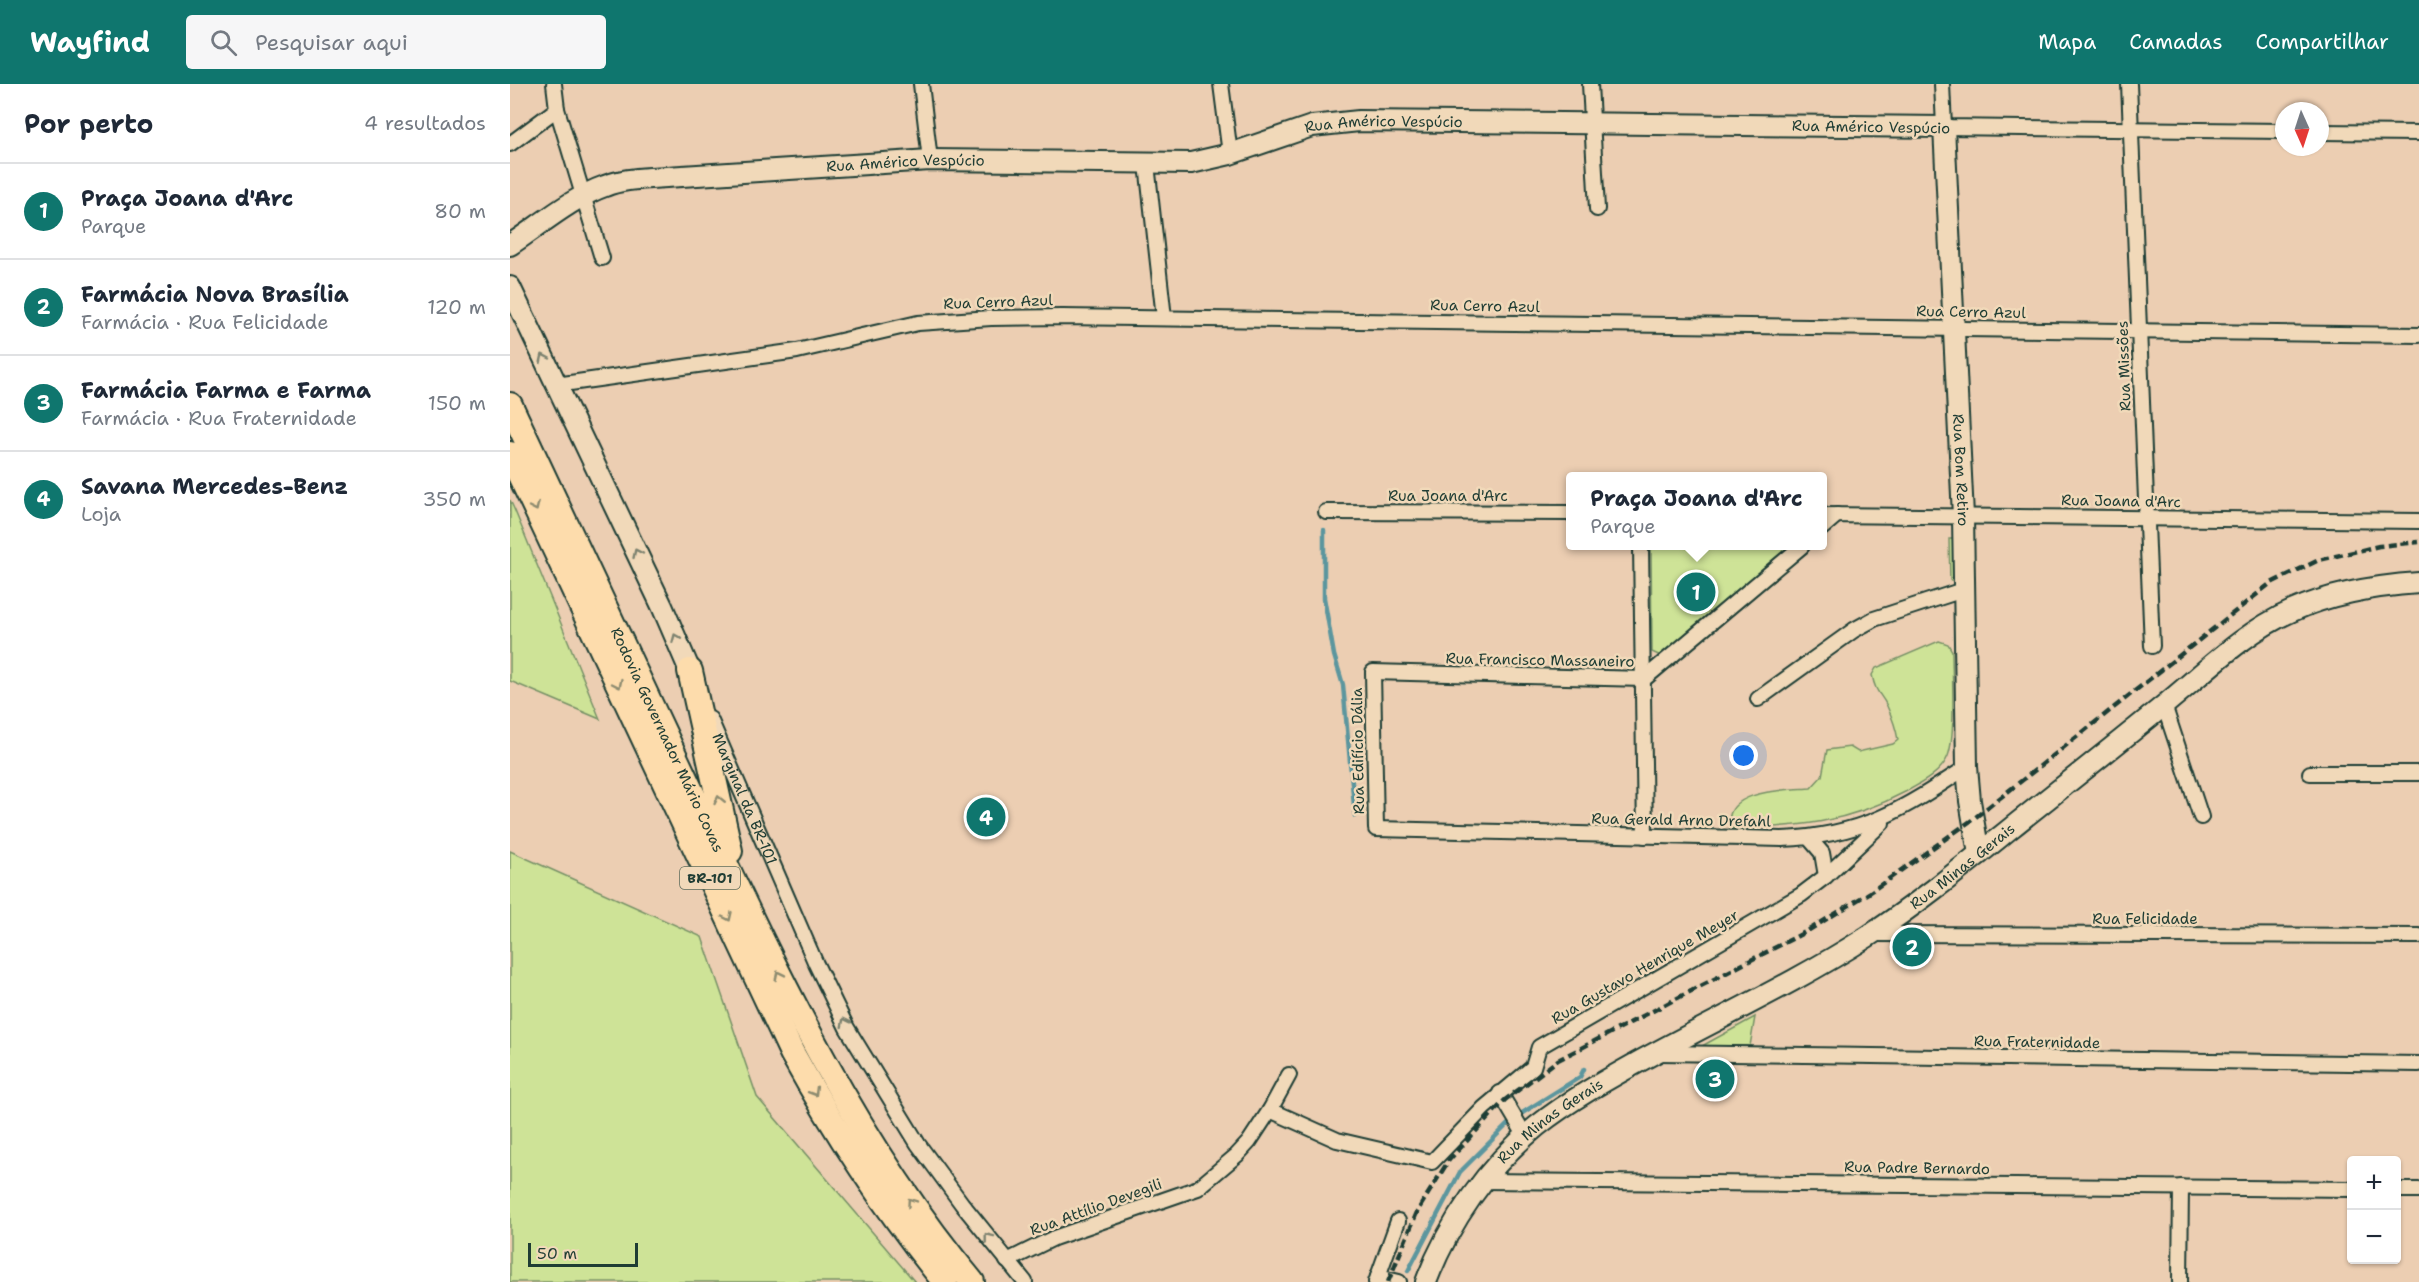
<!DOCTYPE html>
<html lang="pt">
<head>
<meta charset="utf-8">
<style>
	body { margin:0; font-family:"Shantell Sans",sans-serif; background:#f6f6f7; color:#1f2937 }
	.controls { position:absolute; right:18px; bottom:18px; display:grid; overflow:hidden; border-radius:6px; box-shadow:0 2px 4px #0004 }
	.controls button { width:54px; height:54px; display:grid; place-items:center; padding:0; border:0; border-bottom:2px solid #e0e1e3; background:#fff; color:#1f2937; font:30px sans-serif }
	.compass { position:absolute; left:1765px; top:18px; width:54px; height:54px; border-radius:50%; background:#fff; box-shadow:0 2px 4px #0004; rotate:177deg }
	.scale { position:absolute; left:18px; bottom:15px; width:110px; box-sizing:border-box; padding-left:6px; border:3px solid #1f3d34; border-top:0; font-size:16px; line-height:21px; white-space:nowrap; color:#1f3d34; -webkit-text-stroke:4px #f1d9b9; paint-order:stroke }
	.you { position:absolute; left:1234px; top:672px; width:21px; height:21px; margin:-15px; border:4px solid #fff; border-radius:50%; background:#1a73e8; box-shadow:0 0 0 9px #1a73e833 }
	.badge { display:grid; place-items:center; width:39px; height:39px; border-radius:50%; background:#0f766e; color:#fff; font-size:20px; font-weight:700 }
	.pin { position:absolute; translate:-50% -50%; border:3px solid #fff; box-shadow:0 2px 6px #0006 }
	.popup { position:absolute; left:1056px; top:388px; width:261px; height:78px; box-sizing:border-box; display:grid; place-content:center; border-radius:6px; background:#fff; filter:drop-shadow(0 2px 4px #0005); font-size:20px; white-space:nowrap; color:#747a83 }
	.popup b { font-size:22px; color:#1f2937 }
	.popup::after { content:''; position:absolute; left:50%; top:100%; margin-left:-12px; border:12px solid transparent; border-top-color:#fff }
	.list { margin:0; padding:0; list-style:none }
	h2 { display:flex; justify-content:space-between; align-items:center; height:78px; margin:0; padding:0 24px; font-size:26px }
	h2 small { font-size:20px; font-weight:400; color:#747a83 }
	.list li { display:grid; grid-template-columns:39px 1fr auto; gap:18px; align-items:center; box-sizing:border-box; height:96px; padding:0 24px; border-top:2px solid #e0e1e3 }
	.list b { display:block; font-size:22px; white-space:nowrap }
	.list p { margin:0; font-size:20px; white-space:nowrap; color:#747a83 }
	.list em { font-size:20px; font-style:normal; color:#747a83 }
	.icon { flex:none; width:33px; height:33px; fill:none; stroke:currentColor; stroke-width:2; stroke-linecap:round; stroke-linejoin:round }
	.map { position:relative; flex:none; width:1909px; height:1198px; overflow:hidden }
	header { display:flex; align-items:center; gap:36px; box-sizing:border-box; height:84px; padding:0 30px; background:#0f766e; color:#fff }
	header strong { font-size:28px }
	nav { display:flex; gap:33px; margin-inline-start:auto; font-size:21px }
	.search { width:420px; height:54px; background:#f6f6f7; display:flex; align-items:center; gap:15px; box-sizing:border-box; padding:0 21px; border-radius:6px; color:#747a83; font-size:22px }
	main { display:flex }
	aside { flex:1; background:#fff }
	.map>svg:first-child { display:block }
	.green { fill:#cee397; stroke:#769066; stroke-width:1.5 }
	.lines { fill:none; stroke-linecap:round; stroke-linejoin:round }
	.stream { stroke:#5c969e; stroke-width:4.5 }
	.street-casing { stroke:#1f3d34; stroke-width:18 }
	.secondary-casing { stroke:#1f3d34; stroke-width:24 }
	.highway-casing { stroke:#1f3d34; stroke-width:28 }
	.street { stroke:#f1d9b9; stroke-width:14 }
	.secondary { stroke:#f1d9b9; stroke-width:20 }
	.highway { stroke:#fddcac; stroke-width:24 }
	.rail { stroke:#1f3d34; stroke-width:4.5; stroke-dasharray:9 4.5; stroke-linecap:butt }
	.oneway { stroke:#7d8370 }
	.oneway2 { stroke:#8e8c70 }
	.labels { text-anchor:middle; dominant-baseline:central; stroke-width:5; stroke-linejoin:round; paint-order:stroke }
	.shield { fill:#f1d9b9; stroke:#5e6c5c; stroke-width:1.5 }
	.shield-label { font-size:14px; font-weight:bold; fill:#1f3d34 }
	.street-label { font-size:15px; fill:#1f3d34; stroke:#f1d9b9 }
</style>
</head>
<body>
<header>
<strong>Wayfind</strong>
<div class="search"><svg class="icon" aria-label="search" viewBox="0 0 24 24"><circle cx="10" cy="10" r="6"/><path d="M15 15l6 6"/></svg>Pesquisar aqui</div>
<nav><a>Mapa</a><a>Camadas</a><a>Compartilhar</a></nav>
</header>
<main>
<aside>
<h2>Por perto<small>4 resultados</small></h2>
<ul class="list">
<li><span class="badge">1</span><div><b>Praça Joana d'Arc</b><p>Parque</p></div><em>80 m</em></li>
<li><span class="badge">2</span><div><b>Farmácia Nova Brasília</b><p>Farmácia · Rua Felicidade</p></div><em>120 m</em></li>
<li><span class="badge">3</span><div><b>Farmácia Farma e Farma</b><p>Farmácia · Rua Fraternidade</p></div><em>150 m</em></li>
<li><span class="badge">4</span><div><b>Savana Mercedes-Benz</b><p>Loja</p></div><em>350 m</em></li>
</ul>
</aside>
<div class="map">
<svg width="1909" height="1198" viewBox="0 0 1909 1198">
	<rect width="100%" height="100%" fill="#ecceb2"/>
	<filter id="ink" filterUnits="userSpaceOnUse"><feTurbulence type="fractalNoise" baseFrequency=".0167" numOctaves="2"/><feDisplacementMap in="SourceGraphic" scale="12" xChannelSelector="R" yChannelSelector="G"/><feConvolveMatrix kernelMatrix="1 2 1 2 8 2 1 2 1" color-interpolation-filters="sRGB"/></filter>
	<g filter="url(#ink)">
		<g class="green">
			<path d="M 0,416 L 5,427 L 90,635 L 0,597 Z"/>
			<path d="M 1439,455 L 1449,455 L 1450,496 L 1440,496 Z"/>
			<path d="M 1141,462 L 1286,462 L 1153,573 L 1142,568 Z"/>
			<path d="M 1429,557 L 1438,560 L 1442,567 C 1442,592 1446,651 1438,672 C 1431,689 1412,699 1397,707 C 1337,739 1287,744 1220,744 C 1211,705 1277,706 1301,704 L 1312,692 L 1317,666 L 1340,663 L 1348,668 L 1383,660 L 1388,656 C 1386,644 1382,633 1377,622 C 1370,608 1366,610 1362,591 L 1366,584 Z"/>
			<path d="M 0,767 L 192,853 L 247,1013 L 405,1198 L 0,1198 Z"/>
			<path d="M 1245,933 L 1240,962 L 1192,962 Z"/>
		</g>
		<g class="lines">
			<g class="stream">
				<path d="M 814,446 L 814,514 L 824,571 L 833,601 L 845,732"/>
				<path d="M 1009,1031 L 1070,993 L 1074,985"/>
				<path d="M 898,1187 L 950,1088 L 999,1039"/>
			</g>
			<g class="street-casing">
				<g id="street">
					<path d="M 44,0 L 47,25 L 92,174"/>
					<path d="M 411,0 L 420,76"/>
					<path d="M 711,0 L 720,70"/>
					<path d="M 1080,0 L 1087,125"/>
					<path d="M 1432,0 L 1434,43 L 1774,47"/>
					<path d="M 1619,0 L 1642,562"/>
					<path d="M 1810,48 L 1909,49"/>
					<path d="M 0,60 L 47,25"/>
					<path d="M 637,80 L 654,234"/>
					<path d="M 46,301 L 287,267 L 408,239 L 481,234 L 552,233 L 1909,251"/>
					<path d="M 816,428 L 1060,429"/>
					<path d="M 1312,431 L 1909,437"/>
					<path d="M 1312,444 L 1327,431"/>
					<path d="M 1131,462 L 1135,752"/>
					<path d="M 1292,462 L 1134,595 L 863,588 L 866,745 L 1272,755 C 1352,752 1392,726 1457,683"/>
					<path d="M 1248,615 L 1344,546 L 1364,535 L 1456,505"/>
					<path d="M 1654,621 L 1691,733"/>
					<path id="s1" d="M 200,635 L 306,880 L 337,944 L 408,1060 L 452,1120 L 515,1198"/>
					<path d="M 1800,689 L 1909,689"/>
					<path d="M 1299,754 L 1312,769 L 1316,792"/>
					<path d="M 1362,850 L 1909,852"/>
					<path d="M 1149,969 L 1909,980"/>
					<path d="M 990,1009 L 1016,1053"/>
					<path d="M 760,1026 L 827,1056 L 922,1078 L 974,1024 L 1023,983 L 1029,963 L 1291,811 L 1316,792 L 1372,739"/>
					<path d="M 973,1097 L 1842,1105"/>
					<path d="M 1886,1106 L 1909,1106"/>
					<path d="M 497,1177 L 544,1154 L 688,1104 L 727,1071 L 739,1058 L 760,1026 L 779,991"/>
					<path d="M 868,1193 L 889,1198"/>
					<path d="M 866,1198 L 888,1137"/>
					<path d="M 1670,1198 L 1671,1103"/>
				</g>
			</g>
			<g class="secondary-casing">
				<g id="secondary">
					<path id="s2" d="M 0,161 C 29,142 63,113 95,102 C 110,96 126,95 141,94 L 420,76 L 681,79 L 720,70 L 802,42 L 849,37 L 1434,43 L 1453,432 L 1457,683 L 1460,717 L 1469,770"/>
					<path d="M 0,203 L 152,522 L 180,587"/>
					<path id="s3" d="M 916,1198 C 939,1138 977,1083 1027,1042 C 1060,1016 1096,996 1132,976 C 1207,935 1285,899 1357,853 C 1408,820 1454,782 1501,744 C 1551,704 1602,664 1652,623 C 1694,589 1732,549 1782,527 C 1822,509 1865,502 1909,499"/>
				</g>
			</g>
			<g class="highway-casing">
				<g id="highway">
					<path id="s4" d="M 0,321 C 64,456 127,592 191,728 C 268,892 345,1058 462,1198"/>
					<path d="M 0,370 L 282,969 C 326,1049 377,1127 435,1198"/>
					<path d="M 180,587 L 220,767"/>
				</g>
			</g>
			<use href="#street" class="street"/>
			<use href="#secondary" class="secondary"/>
			<use href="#highway" class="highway"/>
			<path class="rail" d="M 878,1198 L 908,1126 L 939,1076 L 995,1016 L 1048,976 L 1299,846 L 1359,809 L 1462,736 L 1761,499 L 1809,476 L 1869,462 L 1909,458"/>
		</g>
		<defs><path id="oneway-chevron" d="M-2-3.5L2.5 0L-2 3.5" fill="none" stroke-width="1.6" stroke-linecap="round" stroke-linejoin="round" transform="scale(1.5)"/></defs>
		<g class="oneway">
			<use href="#oneway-chevron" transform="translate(34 274) rotate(-115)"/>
			<use href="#oneway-chevron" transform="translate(127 469) rotate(-115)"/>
			<use href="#oneway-chevron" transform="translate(166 554) rotate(-113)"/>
			<use href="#oneway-chevron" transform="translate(335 938) rotate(-117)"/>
			<use href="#oneway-chevron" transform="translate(478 1153) rotate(-128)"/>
		</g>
		<g class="oneway2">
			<use href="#oneway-chevron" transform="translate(25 423) rotate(65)"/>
			<use href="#oneway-chevron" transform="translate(108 600) rotate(65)"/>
			<use href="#oneway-chevron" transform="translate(209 716) rotate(-103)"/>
			<use href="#oneway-chevron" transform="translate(218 833) rotate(65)"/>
			<use href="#oneway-chevron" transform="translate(269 891) rotate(-116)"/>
			<use href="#oneway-chevron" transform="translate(304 1008) rotate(59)"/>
			<use href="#oneway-chevron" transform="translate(401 1118) rotate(-125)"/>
		</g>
	</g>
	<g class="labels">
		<rect class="shield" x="170" y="783" width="60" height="22" rx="4.5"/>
		<g class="shield-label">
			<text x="200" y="794">BR-101</text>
		</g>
		<g class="street-label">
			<text stroke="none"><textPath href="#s2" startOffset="898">Rua Américo Vespúcio</textPath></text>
			<text transform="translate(1361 43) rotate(1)">Rua Américo Vespúcio</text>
			<text stroke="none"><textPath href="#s2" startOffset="414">Rua Américo Vespúcio</textPath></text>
			<text transform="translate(488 218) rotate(-2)">Rua Cerro Azul</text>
			<text transform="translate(975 222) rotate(1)">Rua Cerro Azul</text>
			<text transform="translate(1461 228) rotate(1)">Rua Cerro Azul</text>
			<text transform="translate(1614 282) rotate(-92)">Rua Missões</text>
			<text stroke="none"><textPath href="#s2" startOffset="1802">Rua Bom Retiro</textPath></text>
			<text x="938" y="412">Rua Joana d'Arc</text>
			<text transform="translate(1611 417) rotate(1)">Rua Joana d'Arc</text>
			<text transform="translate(1030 576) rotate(1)">Rua Francisco Massaneiro</text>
			<text stroke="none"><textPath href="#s4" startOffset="370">Rodovia Governador Mário Covas</textPath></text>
			<text transform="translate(848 667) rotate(-91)">Rua Edifício Dália</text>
			<text stroke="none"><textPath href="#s1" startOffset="87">Marginal da BR-101</textPath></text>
			<text transform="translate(1171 736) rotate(1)">Rua Gerald Arno Drefahl</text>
			<text stroke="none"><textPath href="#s3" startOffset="693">Rua Minas Gerais</textPath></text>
			<text x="1635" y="835">Rua Felicidade</text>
			<text transform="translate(1135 883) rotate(-30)">Rua Gustavo Henrique Meyer</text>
			<text transform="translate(1527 958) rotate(1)">Rua Fraternidade</text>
			<text stroke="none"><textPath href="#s3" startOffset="207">Rua Minas Gerais</textPath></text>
			<text transform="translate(1407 1084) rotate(1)">Rua Padre Bernardo</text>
			<text transform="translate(586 1123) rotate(-20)">Rua Attílio Devegili</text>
		</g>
	</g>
</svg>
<div class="controls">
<button>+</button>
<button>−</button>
</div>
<svg class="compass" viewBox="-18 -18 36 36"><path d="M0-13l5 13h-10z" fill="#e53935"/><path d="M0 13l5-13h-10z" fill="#747a83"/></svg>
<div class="scale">50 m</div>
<div class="you"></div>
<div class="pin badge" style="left:1186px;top:508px">1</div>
<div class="popup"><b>Praça Joana d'Arc</b>Parque</div>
<div class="pin badge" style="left:1402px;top:863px">2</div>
<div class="pin badge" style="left:1205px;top:995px">3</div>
<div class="pin badge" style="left:476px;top:733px">4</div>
</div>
</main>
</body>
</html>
